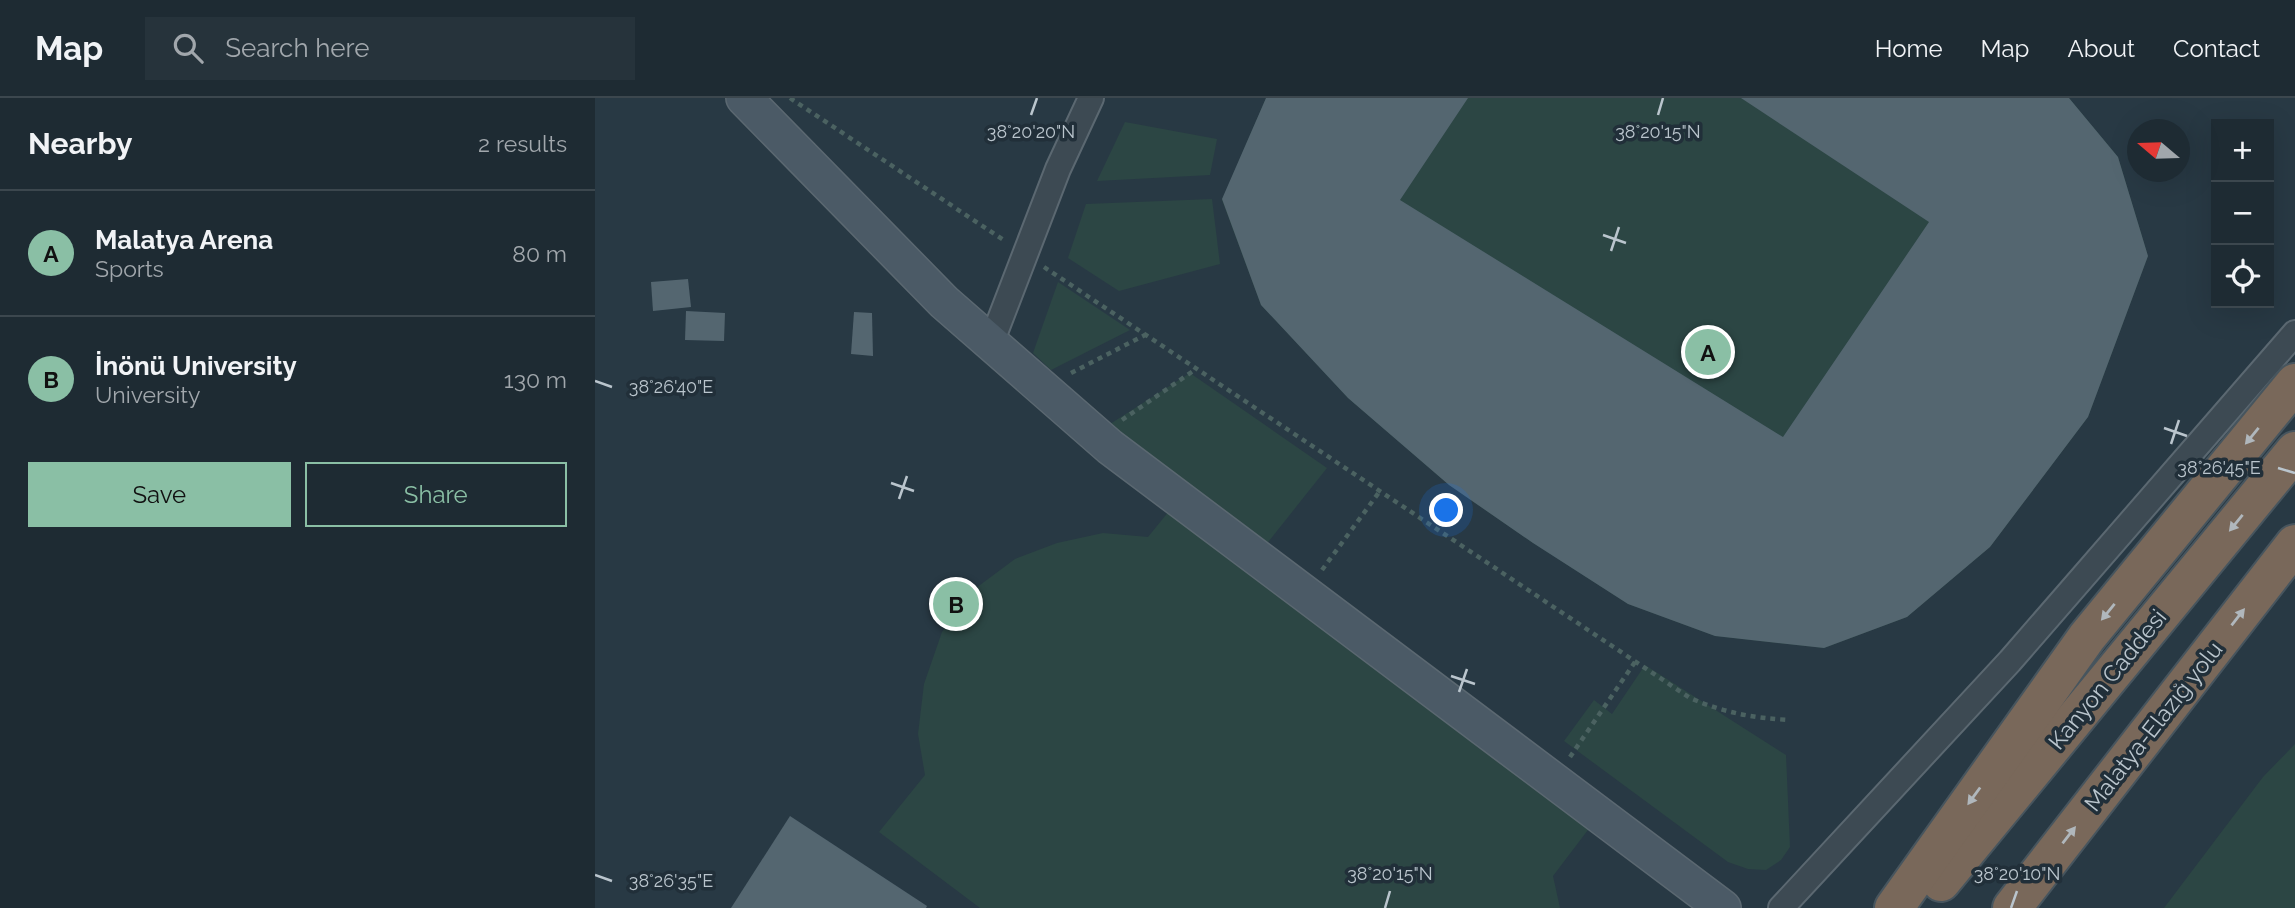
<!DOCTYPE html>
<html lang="en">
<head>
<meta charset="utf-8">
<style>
	body { margin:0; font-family:Raleway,sans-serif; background:#26333b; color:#f1f3f6 }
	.controls { position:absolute; right:21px; top:21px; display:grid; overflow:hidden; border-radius:0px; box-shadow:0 7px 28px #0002 }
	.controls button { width:63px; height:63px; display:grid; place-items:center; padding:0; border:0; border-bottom:2px solid #3c474e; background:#1e2b33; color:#f1f3f6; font:35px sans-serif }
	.compass { position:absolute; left:1532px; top:21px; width:63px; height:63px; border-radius:50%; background:#1e2b33; box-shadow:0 7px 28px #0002; rotate:289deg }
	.you { position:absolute; left:852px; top:413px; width:24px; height:24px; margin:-18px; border:5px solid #fff; border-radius:50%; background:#1a73e8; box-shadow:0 0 0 10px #1a73e833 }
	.badge { display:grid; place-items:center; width:46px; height:46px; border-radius:50%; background:#8abfa5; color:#111; font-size:23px; font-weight:700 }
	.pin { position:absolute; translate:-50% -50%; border:4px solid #fff; box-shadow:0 2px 7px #0006 }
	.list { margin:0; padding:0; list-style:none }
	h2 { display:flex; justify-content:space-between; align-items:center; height:91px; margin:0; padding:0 28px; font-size:30px }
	h2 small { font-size:23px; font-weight:400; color:#a1a7ac }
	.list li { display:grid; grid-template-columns:46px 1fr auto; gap:21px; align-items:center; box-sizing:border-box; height:126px; padding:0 28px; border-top:2px solid #3c474e }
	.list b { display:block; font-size:26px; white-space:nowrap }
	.list p { margin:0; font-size:23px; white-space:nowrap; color:#a1a7ac }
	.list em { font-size:23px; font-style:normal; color:#a1a7ac }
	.actions { display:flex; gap:14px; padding:21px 28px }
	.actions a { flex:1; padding:16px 0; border:2px solid #8abfa5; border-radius:0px; text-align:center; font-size:24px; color:#8abfa5 }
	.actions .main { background:#8abfa5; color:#111 }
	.icon { flex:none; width:38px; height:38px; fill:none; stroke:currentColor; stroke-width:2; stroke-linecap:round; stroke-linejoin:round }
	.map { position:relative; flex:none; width:1700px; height:810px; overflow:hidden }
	header { display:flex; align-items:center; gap:42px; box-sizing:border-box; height:98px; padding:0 35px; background:#1e2b33; border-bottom:2px solid #3c474e }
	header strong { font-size:33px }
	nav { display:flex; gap:38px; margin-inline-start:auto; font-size:24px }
	.search { width:490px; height:63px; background:#26333b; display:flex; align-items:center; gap:18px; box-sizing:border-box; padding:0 24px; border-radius:0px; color:#a1a7ac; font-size:26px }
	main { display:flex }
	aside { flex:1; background:#1e2b33 }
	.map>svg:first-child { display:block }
	.green { fill:#2c4644 }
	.building { fill:#546670 }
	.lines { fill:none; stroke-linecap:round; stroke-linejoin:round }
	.street-casing { stroke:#5b6871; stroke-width:28 }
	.secondary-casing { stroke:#5b6871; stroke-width:38 }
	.highway-casing { stroke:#47555e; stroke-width:42 }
	.path { stroke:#4b6261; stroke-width:4.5; stroke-dasharray:5 5; stroke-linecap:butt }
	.street { stroke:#3d4a53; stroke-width:24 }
	.secondary { stroke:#4b5a66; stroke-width:35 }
	.highway { stroke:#79685a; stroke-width:38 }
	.oneway { fill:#b0b7bc }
	.ticks { fill:none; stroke:#bac5cd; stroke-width:2.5 }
	.labels { text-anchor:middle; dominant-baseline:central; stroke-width:7; stroke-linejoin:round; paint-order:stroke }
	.street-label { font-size:23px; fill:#bac5cd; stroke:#212f39 }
	.ticks-label { font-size:18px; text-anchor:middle; fill:#bac5cd; stroke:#212f39; stroke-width:7; stroke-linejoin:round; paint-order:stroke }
</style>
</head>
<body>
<header>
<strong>Map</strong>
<div class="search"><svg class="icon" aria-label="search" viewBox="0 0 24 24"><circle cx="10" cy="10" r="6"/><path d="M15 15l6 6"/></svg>Search here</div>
<nav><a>Home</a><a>Map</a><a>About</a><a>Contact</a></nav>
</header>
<main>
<aside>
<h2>Nearby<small>2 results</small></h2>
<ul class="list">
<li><span class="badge">A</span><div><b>Malatya Arena</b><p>Sports</p></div><em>80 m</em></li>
<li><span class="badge">B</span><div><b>İnönü University</b><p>University</p></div><em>130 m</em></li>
</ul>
<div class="actions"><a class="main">Save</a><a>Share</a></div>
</aside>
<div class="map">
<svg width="1700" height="810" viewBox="0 0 1700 810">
	<rect width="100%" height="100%" fill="#283944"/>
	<g class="green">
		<path d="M 671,0 L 1474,0 L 1523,59 L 1553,158 L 1493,319 L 1395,449 L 1312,519 L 1229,550 L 1120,538 L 1033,506 L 938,445 L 854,387 L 753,300 L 666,207 L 627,102 Z"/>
		<path d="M 530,24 L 622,41 L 615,77 L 502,83 Z"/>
		<path d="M 617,101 L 625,166 L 524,193 L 473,160 L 491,106 Z"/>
		<path d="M 463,184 L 535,232 L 456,272 L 438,255 Z"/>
		<path d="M 595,275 L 732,370 L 670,448 L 515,326 Z"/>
		<path d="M 579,407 L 999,724 L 958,778 L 965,810 L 385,810 L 284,734 L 330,677 L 323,636 L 329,586 L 347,534 L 381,490 L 420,461 L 462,445 L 508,435 L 553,439 Z"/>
		<path d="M 1050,567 L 1191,657 L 1195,749 L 1186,762 L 1171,772 L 1153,771 L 1133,764 L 969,643 L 999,602 L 1017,616 Z"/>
		<path d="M 1700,646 L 1700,810 L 1569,810 L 1668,679 Z"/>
	</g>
	<g class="building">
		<path d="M 671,0 L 873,0 L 805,102 L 1188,339 L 1334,124 L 1146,0 L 1474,0 L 1523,59 L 1553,158 L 1493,319 L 1395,449 L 1312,519 L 1229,550 L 1120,538 L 1033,506 L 938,445 L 854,387 L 753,300 L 666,207 L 627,101 Z"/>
		<path d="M 93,181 L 96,209 L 58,213 L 56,184 Z"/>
		<path d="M 91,213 L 130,215 L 129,243 L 90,242 Z"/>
		<path d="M 259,214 L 277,215 L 278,258 L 256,256 Z"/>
		<path d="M 195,718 L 332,808 L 331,810 L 136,810 Z"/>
	</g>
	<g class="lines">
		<g class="street-casing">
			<g id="street">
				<path d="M 396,245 L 463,71 L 496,0"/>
				<path d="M 1186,810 L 1415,563 L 1700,235"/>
			</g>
		</g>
		<g class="secondary-casing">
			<path id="secondary" d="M 149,0 L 349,204 L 515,349 L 1128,810"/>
		</g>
		<g class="highway-casing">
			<g id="highway">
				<path d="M 1346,784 L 1700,353"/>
				<path d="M 1299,810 L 1492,539 L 1700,285"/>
				<path d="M 1417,810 L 1700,446"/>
			</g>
		</g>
		<g class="path">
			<path d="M 195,0 L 410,143"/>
			<path d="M 449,169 L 1095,600 C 1130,615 1158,620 1195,622"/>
			<path d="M 476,275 L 550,237"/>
			<path d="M 527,322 L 601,271"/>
			<path d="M 727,472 L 785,393"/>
			<path d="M 975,659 L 1040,564"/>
		</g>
		<use href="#street" class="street"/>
		<use href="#secondary" class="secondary"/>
		<use href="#highway" class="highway"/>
	</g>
	<defs><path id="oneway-solid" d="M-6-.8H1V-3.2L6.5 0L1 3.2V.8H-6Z" transform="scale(1.75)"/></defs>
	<g class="oneway">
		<use href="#oneway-solid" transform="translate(1657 338) rotate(129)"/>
		<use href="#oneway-solid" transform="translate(1641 425) rotate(129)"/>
		<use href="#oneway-solid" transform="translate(1513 514) rotate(129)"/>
		<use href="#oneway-solid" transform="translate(1643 519) rotate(-52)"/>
		<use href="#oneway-solid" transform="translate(1379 698) rotate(126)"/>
		<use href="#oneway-solid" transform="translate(1474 737) rotate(-52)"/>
	</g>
	<path class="ticks" d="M 436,17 L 442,0M 1063,17 L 1068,0M 1008,137 L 1031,145M 1016,153 L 1024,129M 0,283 L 17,289M 1569,330 L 1592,338M 1576,346 L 1584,322M 1683,370 L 1700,375M 296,385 L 319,393M 304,401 L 312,378M 856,578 L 880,586M 864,594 L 872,571M 0,777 L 17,783M 790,810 L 795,793M 1416,810 L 1422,793"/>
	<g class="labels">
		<g class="street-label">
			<text transform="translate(1512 581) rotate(-51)">Kanyon Caddesi</text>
			<text transform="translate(1558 628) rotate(-52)">Malatya-Elazığ yolu</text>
		</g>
	</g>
	<g class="ticks-label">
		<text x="436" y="40">38°20'20"N</text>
		<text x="1063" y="40">38°20'15"N</text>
		<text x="76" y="295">38°26'40"E</text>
		<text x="1624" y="376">38°26'45"E</text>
		<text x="795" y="782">38°20'15"N</text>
		<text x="1422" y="782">38°20'10"N</text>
		<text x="76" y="789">38°26'35"E</text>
	</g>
</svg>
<div class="controls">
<button>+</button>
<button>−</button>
<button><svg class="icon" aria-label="locate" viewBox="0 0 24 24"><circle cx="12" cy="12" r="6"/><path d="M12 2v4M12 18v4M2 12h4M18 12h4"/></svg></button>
</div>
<svg class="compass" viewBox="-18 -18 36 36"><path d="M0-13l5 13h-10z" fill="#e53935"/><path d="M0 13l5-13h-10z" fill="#a1a7ac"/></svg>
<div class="you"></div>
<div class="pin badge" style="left:1113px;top:254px">A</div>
<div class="pin badge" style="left:361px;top:506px">B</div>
</div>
</main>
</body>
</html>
